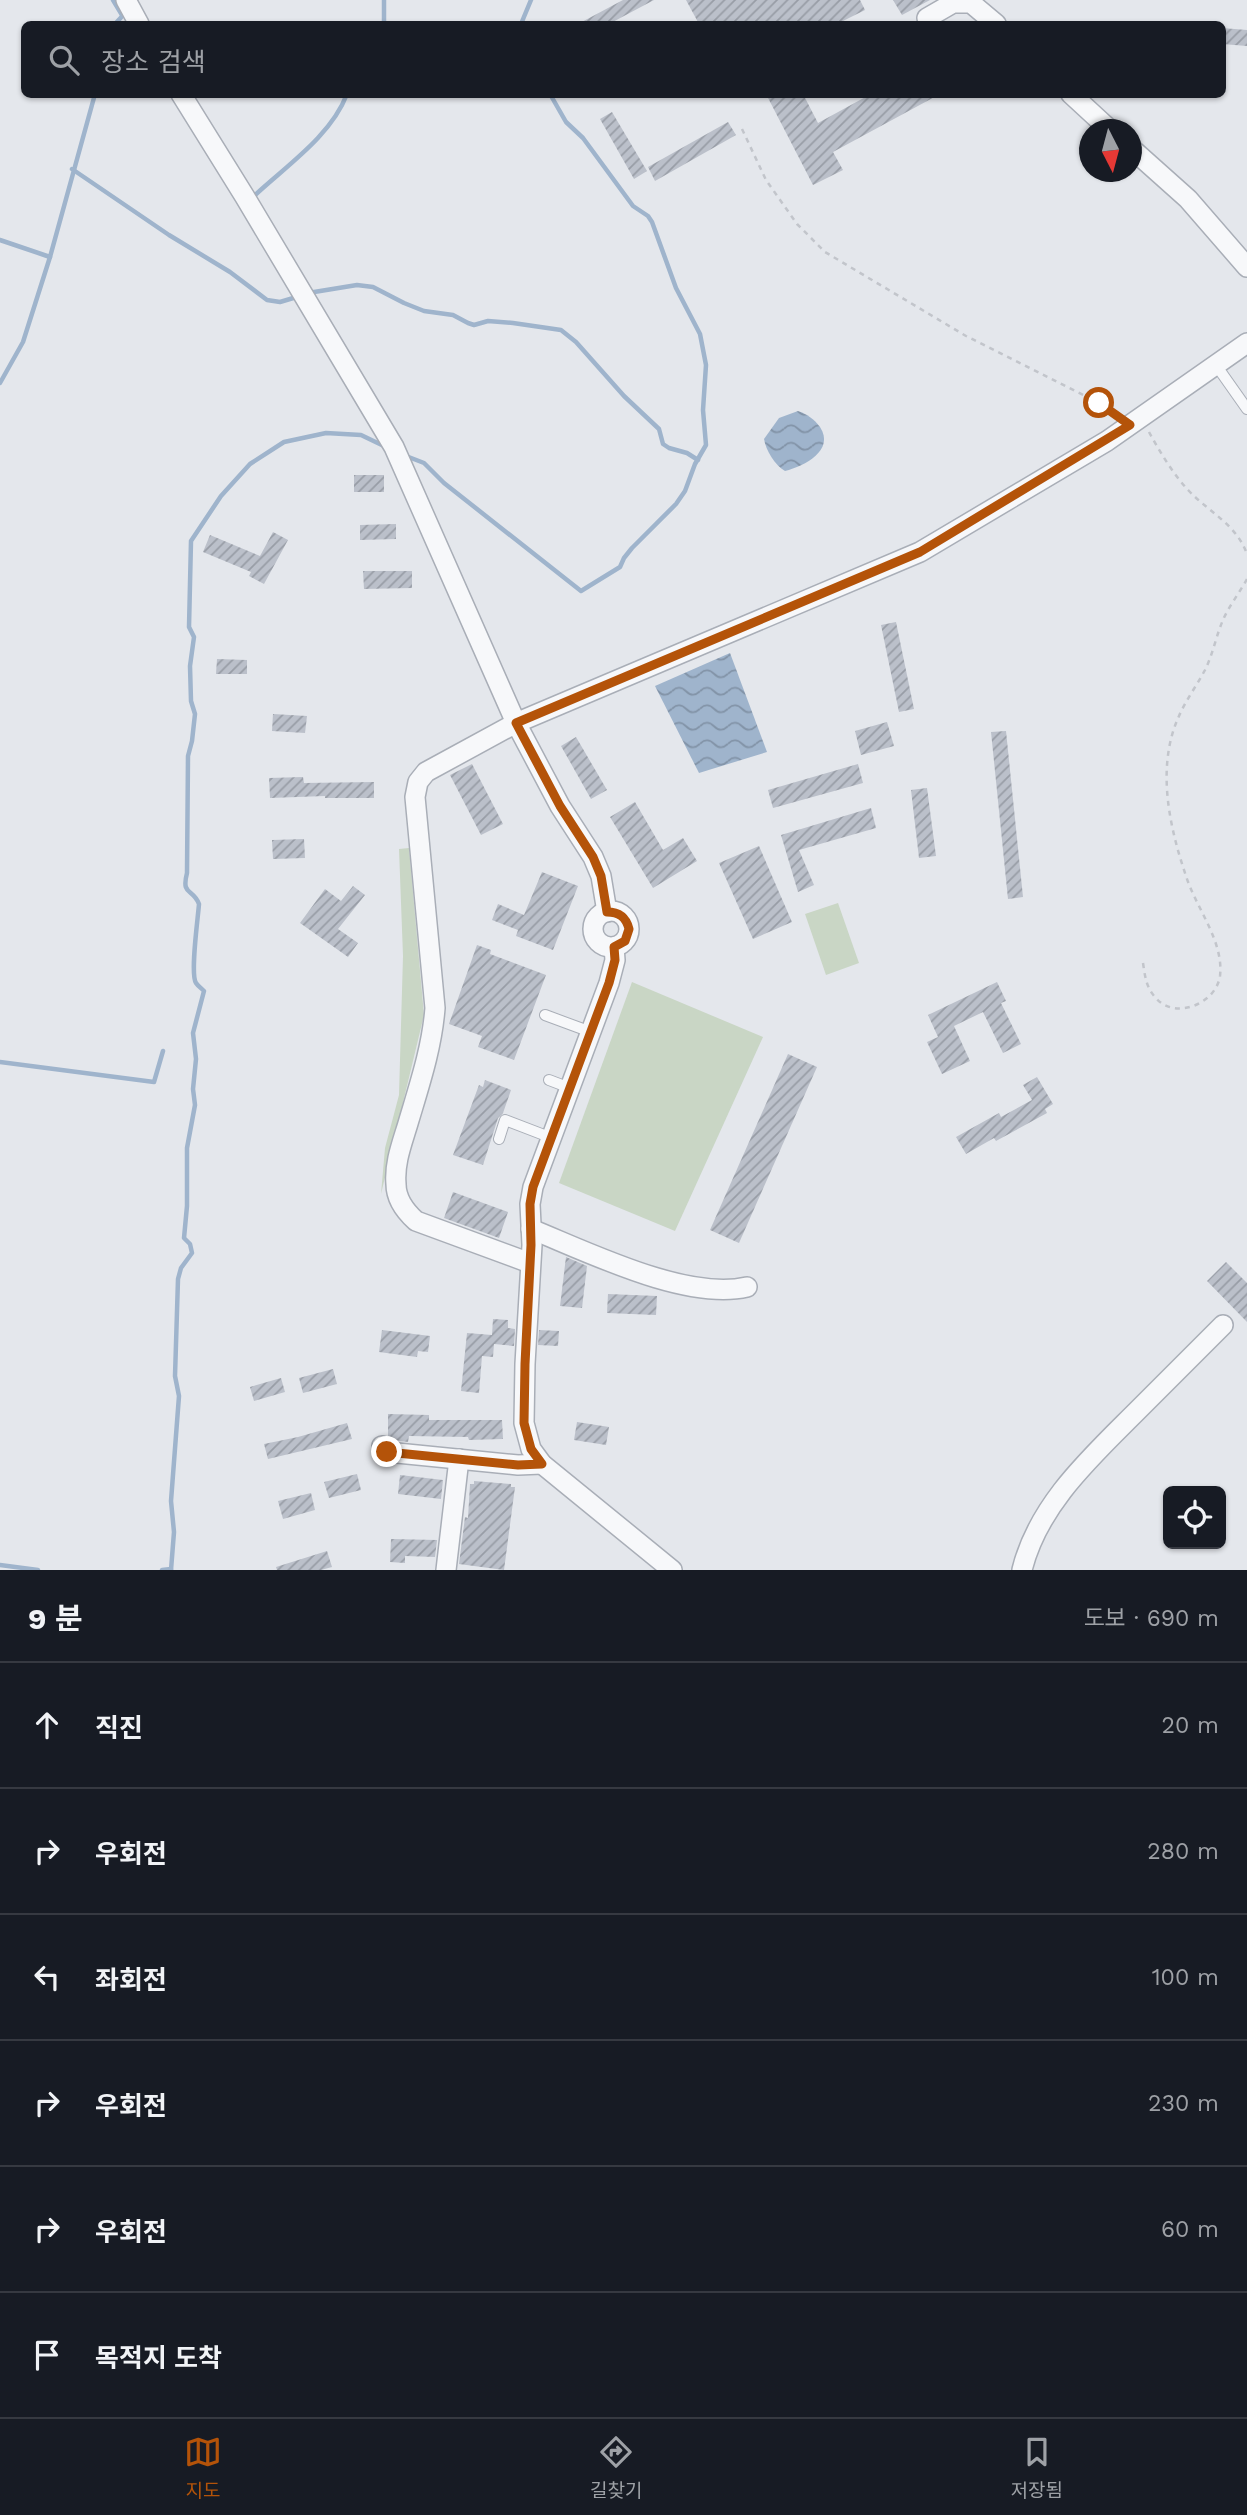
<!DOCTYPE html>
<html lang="ko">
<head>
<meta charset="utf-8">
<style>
	body { margin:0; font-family:"Work Sans","Noto Sans KR",sans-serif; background:#20242c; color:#f1f3f6 }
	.controls { position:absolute; right:21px; bottom:21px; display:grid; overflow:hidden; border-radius:10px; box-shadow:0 2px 5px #0004 }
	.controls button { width:63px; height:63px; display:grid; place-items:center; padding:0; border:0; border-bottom:2px solid #363941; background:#171b24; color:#f1f3f6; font:35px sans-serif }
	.compass { position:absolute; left:1079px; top:119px; width:63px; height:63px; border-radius:50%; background:#171b24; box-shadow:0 2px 5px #0004; rotate:174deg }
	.stop { position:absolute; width:21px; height:21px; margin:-16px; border:5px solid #b45309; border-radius:50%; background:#fff }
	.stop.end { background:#b45309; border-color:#fff; box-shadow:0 2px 7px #0008 }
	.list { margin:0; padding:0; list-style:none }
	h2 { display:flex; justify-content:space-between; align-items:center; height:91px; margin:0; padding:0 28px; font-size:30px }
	h2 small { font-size:23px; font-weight:400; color:#9ea1a6 }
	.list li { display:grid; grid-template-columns:46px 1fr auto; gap:21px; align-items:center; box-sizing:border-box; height:126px; padding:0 28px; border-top:2px solid #363941 }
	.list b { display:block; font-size:26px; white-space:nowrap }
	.list em { font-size:23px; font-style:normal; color:#9ea1a6 }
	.icon { flex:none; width:38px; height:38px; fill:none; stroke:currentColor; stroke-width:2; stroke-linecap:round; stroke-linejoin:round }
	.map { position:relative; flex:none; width:1247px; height:1570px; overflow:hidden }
	.search { position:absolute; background:#171b24; box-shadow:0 2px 5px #0004; left:21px; right:21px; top:21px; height:77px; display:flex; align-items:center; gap:18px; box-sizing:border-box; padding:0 24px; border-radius:10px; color:#9ea1a6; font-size:26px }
	.sheet { height:847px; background:#171b24 }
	nav { display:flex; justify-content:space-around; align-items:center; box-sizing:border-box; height:98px; border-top:2px solid #363941; background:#171b24; font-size:19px; color:#9ea1a6 }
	nav a { display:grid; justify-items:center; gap:4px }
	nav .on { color:#b45309 }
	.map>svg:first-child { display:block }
	.green { fill:#c9d6c5 }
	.water { fill:url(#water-waves) }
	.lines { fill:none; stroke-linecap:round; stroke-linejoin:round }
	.stream { stroke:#9fb4cc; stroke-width:4.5 }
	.building { fill:url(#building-hatch) }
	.service-casing { stroke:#a9aeb7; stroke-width:12 }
	.minor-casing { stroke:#a9aeb7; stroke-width:22 }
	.path { stroke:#c2c5cb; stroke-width:2.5; stroke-dasharray:5 5; stroke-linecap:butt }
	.service { stroke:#f7f8fa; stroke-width:10 }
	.minor { stroke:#f7f8fa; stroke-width:19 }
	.route { stroke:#b45309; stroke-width:9 }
</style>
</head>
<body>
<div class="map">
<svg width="1247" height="1570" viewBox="0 0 1247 1570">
	<defs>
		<pattern id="water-waves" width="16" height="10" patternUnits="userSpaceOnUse" patternTransform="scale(1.75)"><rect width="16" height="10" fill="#9fb4cc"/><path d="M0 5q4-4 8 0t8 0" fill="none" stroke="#8293a7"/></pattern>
		<pattern id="building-hatch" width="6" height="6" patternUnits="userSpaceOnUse" patternTransform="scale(1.75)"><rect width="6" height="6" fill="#bbc0ca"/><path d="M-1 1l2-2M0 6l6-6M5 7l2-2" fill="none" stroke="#989da6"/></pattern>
	</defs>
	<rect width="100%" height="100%" fill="#e4e7ec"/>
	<g class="green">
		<path d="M 409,848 L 424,1015 L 381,1194 L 385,1148 L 399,1095 L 403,956 L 399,849 Z"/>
		<path d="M 838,903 L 859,963 L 826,975 L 805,914 Z"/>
		<path d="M 632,982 L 763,1037 L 675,1231 L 559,1183 Z"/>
	</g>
	<g class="water">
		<path d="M 798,411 C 807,414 814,419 820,427 C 835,450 805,466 785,471 C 775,465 766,451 764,439 L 779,418 Z"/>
		<path d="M 730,653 L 767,752 L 699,773 L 655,686 Z"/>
	</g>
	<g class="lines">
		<g class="stream">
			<path d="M 113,0 L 122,15"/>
			<path d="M 384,0 L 384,24"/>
			<path d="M 115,24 L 126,12"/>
			<path d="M 521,24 L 531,0"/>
			<path d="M 72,169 L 169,235 L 230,272 L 267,300 L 280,302 L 300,296"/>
			<path d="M 254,196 C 286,166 331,136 347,94"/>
			<path d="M 0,240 L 50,257"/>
			<path d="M 308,293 L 357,285 L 373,287 L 404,303 L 424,311 L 453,315 L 468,323 L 474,325 L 488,321 L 513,323 L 561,330 L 576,342 L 624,396 L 659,429 L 663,444 L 669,448 L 687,453 L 698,460"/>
			<path d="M 0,383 L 23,342 L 50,257 L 95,94"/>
			<path d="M 406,456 L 424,463 L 444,483 L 581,591 L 620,567 L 624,558 L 632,548 L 676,504 L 685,491 L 695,464 L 706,445 L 703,410 L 706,365 L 700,334 L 676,288 L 652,222 L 648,216 L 633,206 L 583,138 L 566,122 L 550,94"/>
			<path d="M 0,1062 L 154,1082 L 163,1051"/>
			<path d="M 0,1565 L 38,1570"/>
			<path d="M 162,1570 L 171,1569"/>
			<path d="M 171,1570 L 174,1532 L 171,1501 L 179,1396 L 175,1376 L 178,1279 L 181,1268 L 192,1253 L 190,1244 L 184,1238 L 187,1206 L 187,1148 L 195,1105 L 193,1089 L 196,1059 L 193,1033 L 204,991 C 201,988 198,986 196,983 C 190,974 198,918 199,904 C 193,888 181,896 187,873 L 188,756 L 192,741 L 195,714 L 191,701 L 190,666 L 194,637 L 189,627 L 191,541 L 221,496 L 250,464 L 284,442 L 326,433 L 361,435 L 386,447"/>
		</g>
	</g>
	<g class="building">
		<path d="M 623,0 L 654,0 L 609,24 L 578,24 Z"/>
		<path d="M 686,0 L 860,0 L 865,10 L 837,24 L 699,24 Z"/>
		<path d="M 893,0 L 930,0 L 902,15 Z"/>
		<path d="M 1222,28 L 1247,30 L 1247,46 L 1222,44 Z"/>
		<path d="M 766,94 L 803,94 L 818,123 L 871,94 L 940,94 L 833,152 L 843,170 L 813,185 Z"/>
		<path d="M 612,112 L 647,171 L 634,179 L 600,119 Z"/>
		<path d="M 728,122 L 736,135 L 655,181 L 648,167 Z"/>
		<rect x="354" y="475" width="30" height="17"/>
		<path d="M 396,524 L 396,539 L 360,540 L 360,525 Z"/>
		<path d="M 273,532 L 288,540 L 264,584 L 249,576 L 251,572 L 203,552 L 210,535 L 260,556 Z"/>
		<path d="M 363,571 L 412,571 L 412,588 L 364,589 Z"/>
		<path d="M 896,622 L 914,709 L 899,712 L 881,625 Z"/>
		<path d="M 217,659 L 247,660 L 247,674 L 216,674 Z"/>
		<path d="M 273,714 L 307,716 L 305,733 L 272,731 Z"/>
		<path d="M 887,722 L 894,746 L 861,755 L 855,731 Z"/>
		<path d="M 1006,731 L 1023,897 L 1008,899 L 991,732 Z"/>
		<path d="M 576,737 L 607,790 L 591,799 L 561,746 Z"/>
		<path d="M 472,764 L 503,824 L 481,835 L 450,775 Z"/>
		<path d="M 858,764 L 863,783 L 773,808 L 768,790 Z"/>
		<path d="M 303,777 L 304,783 L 374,782 L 374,798 L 325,798 L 325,796 L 270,798 L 269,778 Z"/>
		<path d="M 927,788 L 936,856 L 919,858 L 911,790 Z"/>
		<path d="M 635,802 L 663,850 L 683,838 L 697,861 L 653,888 L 610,817 Z"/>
		<path d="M 871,808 L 876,828 L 799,850 L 814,885 L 798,892 L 781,835 Z"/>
		<path d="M 304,839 L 305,858 L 273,859 L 272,840 Z"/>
		<path d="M 759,846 L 792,922 L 753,939 L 719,863 Z"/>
		<path d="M 542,872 L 578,886 L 553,950 L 516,936 L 518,930 L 492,920 L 498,904 L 524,915 Z"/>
		<path d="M 353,886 L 365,895 L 338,929 L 358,943 L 348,957 L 300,923 L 325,889 L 341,901 Z"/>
		<path d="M 477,945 L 491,950 L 490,954 L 546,975 L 514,1060 L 478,1047 L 482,1036 L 449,1024 Z"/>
		<path d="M 997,982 L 1006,1001 L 1001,1003 L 1021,1044 L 1003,1053 L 983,1012 L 954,1026 L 970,1061 L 942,1074 L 927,1042 L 938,1037 L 928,1015 Z"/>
		<path d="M 788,1054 L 817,1067 L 739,1243 L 710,1230 Z"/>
		<path d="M 1037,1077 L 1053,1104 L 1045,1109 L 1047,1113 L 996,1141 L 994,1138 L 966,1154 L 956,1137 L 999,1113 L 1001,1117 L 1032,1100 L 1023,1085 Z"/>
		<path d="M 485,1080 L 511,1090 L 503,1113 L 498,1118 L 483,1165 L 453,1155 L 479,1085 L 483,1087 Z"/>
		<path d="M 453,1192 L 508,1212 L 499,1238 L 444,1218 Z"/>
		<path d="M 566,1257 L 587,1266 L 582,1308 L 560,1306 Z"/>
		<path d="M 1226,1262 L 1247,1283 L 1247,1322 L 1207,1281 Z"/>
		<path d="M 608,1294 L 657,1296 L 656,1315 L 607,1313 Z"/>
		<path d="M 493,1319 L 508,1320 L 508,1328 L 515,1329 L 514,1346 L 494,1344 L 493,1357 L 482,1356 L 479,1393 L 461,1391 L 467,1333 L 492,1335 Z"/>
		<path d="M 382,1330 L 430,1336 L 428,1352 L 418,1351 L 417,1357 L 379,1352 Z"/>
		<path d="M 539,1330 L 559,1331 L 558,1346 L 538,1345 Z"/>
		<path d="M 333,1369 L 337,1384 L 303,1393 L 299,1378 Z"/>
		<path d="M 281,1378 L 285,1392 L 254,1401 L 250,1387 Z"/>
		<path d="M 388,1414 L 429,1415 L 429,1420 L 502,1420 L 503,1439 L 469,1440 L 468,1437 L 409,1436 L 408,1442 L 393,1440 L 388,1436 Z"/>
		<path d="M 577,1422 L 609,1427 L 606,1445 L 574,1440 Z"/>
		<path d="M 347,1423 L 352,1439 L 268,1459 L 264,1444 L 298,1437 Z"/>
		<path d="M 357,1474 L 361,1490 L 329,1498 L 324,1482 Z"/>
		<path d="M 400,1475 L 443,1480 L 441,1499 L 398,1494 Z"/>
		<path d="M 474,1481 L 511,1484 L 511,1487 L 515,1487 L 504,1570 L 459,1564 L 465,1517 L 468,1518 L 470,1484 L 474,1484 Z"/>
		<path d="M 311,1493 L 315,1510 L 283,1519 L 278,1501 Z"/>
		<path d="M 391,1539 L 437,1540 L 435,1557 L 405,1556 L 405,1563 L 390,1562 Z"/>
		<path d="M 327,1551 L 332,1567 L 321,1570 L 277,1570 L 276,1567 Z"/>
	</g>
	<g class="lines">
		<g class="service-casing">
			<g id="service">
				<path d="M 1216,365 L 1247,409"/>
				<path d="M 545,1015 L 591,1032"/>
				<path d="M 549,1080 L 570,1088"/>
				<path d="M 499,1139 L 505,1120 L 552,1138"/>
			</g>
		</g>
		<g class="minor-casing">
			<g id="minor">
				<path d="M 126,0 L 139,24"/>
				<path d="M 927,18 L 953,3 L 971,3 L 996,24"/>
				<path d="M 181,94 L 245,197 L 394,447 L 516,723 L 560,806 L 593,857 L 601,876 L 607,912"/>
				<path d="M 1071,94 L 1110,130"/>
				<path d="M 1132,149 L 1188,199 L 1247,267"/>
				<circle cx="611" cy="929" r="18"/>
				<path d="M 614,947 L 615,960 L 609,983 L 533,1187 L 530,1204 L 532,1245 L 525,1364 L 524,1423 L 531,1449 L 542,1464 L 672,1570"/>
				<path d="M 531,1229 C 588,1252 686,1301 747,1287"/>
				<path d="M 530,1263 L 416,1221 C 406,1212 396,1199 396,1184 C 394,1162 403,1141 409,1120 C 420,1083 432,1047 435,1008 L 415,797 L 418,782 L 426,772 L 516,723 L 920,552 L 1107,441 L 1247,343"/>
				<path d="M 382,1446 L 387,1452 L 518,1465 L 542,1464"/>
				<path d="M 446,1570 L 459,1459"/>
				<path d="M 1022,1570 C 1038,1505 1090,1458 1136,1412 C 1165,1383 1194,1354 1223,1325"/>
			</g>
		</g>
		<g class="path">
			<path d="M 742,129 L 766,180 L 797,224 L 825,252 L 966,336 L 1099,403 L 1116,415"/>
			<path d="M 1149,432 C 1160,452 1173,474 1189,491 C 1210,513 1236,524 1247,554"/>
			<path d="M 1143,963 C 1145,976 1146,987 1155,997 C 1174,1021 1216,1004 1220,976 C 1224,941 1196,908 1186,876 C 1169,826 1156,766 1179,716 C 1186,700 1197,685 1205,670 C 1213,654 1216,636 1223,620 C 1229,606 1240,592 1247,579"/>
		</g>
		<use href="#service" class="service"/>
		<use href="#minor" class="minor"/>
	</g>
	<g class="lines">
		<path class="route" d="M 387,1452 L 518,1465 L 542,1464 L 531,1449 L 524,1423 L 525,1364 L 531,1245 L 530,1204 L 533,1187 L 609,983 L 615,960 L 614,947 L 625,941 L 629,929 C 626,917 619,912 607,912 L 601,876 L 593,857 L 560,806 L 516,723 L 920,552 L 1130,425 L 1099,403"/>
	</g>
</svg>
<div class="controls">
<button><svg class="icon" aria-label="locate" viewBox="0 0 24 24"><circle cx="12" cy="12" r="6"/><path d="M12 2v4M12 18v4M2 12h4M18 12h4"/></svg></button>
</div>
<svg class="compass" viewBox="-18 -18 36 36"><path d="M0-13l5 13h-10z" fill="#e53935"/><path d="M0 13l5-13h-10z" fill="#9ea1a6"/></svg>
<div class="stop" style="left:1099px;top:403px"></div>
<div class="stop end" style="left:387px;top:1452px"></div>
<div class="search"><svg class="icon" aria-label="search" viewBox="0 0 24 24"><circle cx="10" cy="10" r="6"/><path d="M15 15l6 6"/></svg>장소 검색</div>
</div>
<section class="sheet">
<h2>9 분<small>도보 · 690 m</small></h2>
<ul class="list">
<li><svg class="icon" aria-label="ahead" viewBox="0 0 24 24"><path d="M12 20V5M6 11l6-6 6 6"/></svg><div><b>직진</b></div><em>20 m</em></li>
<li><svg class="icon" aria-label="right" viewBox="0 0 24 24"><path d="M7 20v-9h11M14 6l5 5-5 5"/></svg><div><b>우회전</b></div><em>280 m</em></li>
<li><svg class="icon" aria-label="left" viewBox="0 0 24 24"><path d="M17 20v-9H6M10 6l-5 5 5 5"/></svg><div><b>좌회전</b></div><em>100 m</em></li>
<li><svg class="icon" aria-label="right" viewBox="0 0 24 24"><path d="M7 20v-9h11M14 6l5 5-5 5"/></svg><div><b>우회전</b></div><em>230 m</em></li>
<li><svg class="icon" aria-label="right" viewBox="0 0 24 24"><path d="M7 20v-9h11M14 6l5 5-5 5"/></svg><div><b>우회전</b></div><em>60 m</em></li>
<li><svg class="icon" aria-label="arrive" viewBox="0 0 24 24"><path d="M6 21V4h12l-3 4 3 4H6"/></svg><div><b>목적지 도착</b></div></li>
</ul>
</section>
<nav>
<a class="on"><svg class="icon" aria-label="map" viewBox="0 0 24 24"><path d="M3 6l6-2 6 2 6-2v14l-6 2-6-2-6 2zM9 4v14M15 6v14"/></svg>지도</a>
<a><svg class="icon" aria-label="directions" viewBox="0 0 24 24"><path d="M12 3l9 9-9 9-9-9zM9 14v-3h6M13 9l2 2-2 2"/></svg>길찾기</a>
<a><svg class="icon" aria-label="saved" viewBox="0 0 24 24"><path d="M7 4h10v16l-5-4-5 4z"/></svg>저장됨</a>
</nav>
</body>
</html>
